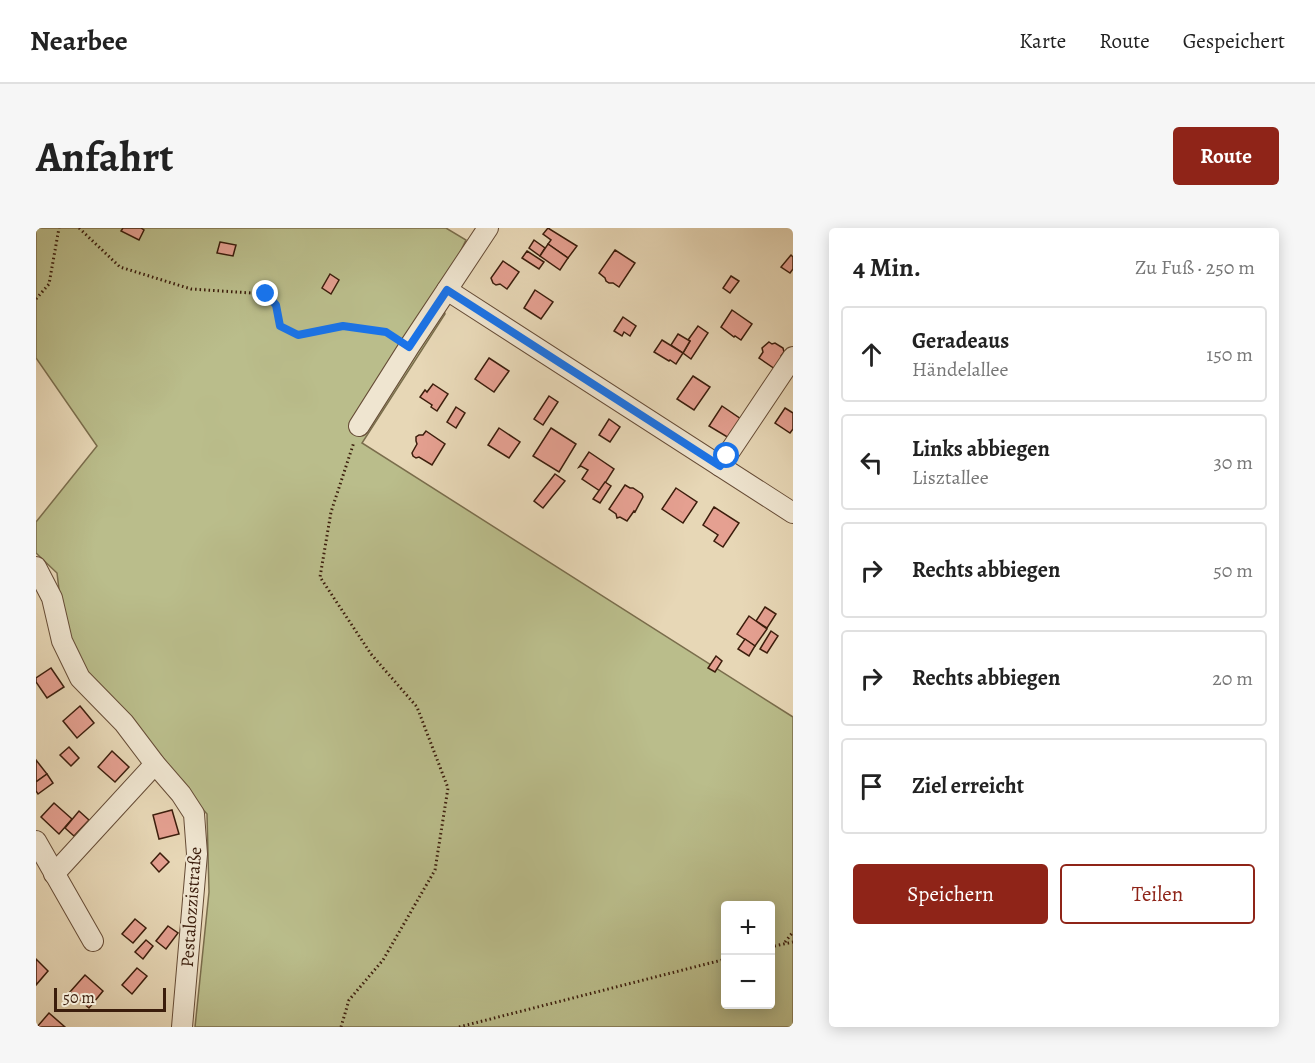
<!DOCTYPE html>
<html lang="de">
<head>
<meta charset="utf-8">
<style>
	body { margin:0; font-family:Alegreya,serif; background:#f6f6f6; color:#222 }
	.controls { position:absolute; right:18px; bottom:18px; display:grid; overflow:hidden; border-radius:6px; box-shadow:0 3px 15px #0003 }
	.controls button { width:54px; height:54px; display:grid; place-items:center; padding:0; border:0; border-bottom:2px solid #e0e0e0; background:#fff; color:#222; font:30px sans-serif }
	.scale { position:absolute; left:18px; bottom:15px; width:112px; box-sizing:border-box; padding-left:6px; border:3px solid #3b1d0c; border-top:0; font-size:16px; line-height:21px; white-space:nowrap; color:#3b1d0c; -webkit-text-stroke:4px #efe5d0; paint-order:stroke }
	.stop { position:absolute; width:18px; height:18px; margin:-14px; border:4px solid #1a73e8; border-radius:50%; background:#fff }
	.stop.end { background:#1a73e8; border-color:#fff; box-shadow:0 2px 6px #0008 }
	.list { margin:0; padding:0; list-style:none }
	h2 { display:flex; justify-content:space-between; align-items:center; height:78px; margin:0; padding:0 24px; font-size:26px }
	h2 small { font-size:20px; font-weight:400; color:#767676 }
	.list li { display:grid; grid-template-columns:39px 1fr auto; gap:18px; align-items:center; box-sizing:border-box; height:96px; margin:0 12px 12px; padding:0 12px; border:2px solid #e0e0e0; border-radius:6px }
	.list b { display:block; font-size:22px; white-space:nowrap }
	.list p { margin:0; font-size:20px; white-space:nowrap; color:#767676 }
	.list em { font-size:20px; font-style:normal; color:#767676 }
	.actions { display:flex; gap:12px; padding:18px 24px }
	.actions a { flex:1; padding:14px 0; border:2px solid #8f2418; border-radius:6px; text-align:center; font-size:21px; color:#8f2418 }
	.actions .main { background:#8f2418; color:#fff }
	.icon { flex:none; width:33px; height:33px; fill:none; stroke:currentColor; stroke-width:2; stroke-linecap:round; stroke-linejoin:round }
	.map { position:relative; flex:none; width:757px; height:799px; overflow:hidden; border-radius:6px }
	header { display:flex; align-items:center; gap:36px; box-sizing:border-box; height:84px; padding:0 30px; background:#fff; border-bottom:2px solid #e0e0e0 }
	header strong { font-size:28px }
	nav { display:flex; gap:33px; margin-inline-start:auto; font-size:21px }
	.intro { display:flex; align-items:center; justify-content:space-between; box-sizing:border-box; height:144px; padding:0 36px }
	h1 { margin:0; font-size:42px }
	.button { padding:15px 27px; border-radius:6px; background:#8f2418; color:#fff; font-size:21px; font-weight:700 }
	main { display:flex; gap:36px; padding:0 36px }
	aside { flex:1; background:#fff; border-radius:6px; box-shadow:0 3px 15px #0003 }
	.map>svg:first-child { display:block }
	.green { fill:#babd8b; stroke:#7a6d4c; stroke-width:1.5; fill-rule:evenodd }
	.building { fill:#e5a091; stroke:#3b1d0c; stroke-width:1.5 }
	.lines { fill:none; stroke-linecap:round; stroke-linejoin:round }
	.minor-casing { stroke:#664c36; stroke-width:22 }
	.path { stroke:#3b1d0c; stroke-width:3; stroke-dasharray:1.5 3; stroke-linecap:butt }
	.minor { stroke:#efe5d0; stroke-width:20 }
	.route { stroke:#1a73e8; stroke-width:8 }
	.labels { text-anchor:middle; dominant-baseline:central; stroke-width:4.5; stroke-linejoin:round; paint-order:stroke }
	.street-label { font-size:18px; fill:#3b1d0c; stroke:#efe5d0 }
</style>
</head>
<body>
<header>
<strong>Nearbee</strong>
<nav><a>Karte</a><a>Route</a><a>Gespeichert</a></nav>
</header>
<div class="intro"><h1>Anfahrt</h1><a class="button">Route</a></div>
<main>
<div class="map">
<svg width="757" height="799" viewBox="0 0 757 799">
	<rect width="100%" height="100%" fill="#e7d7b6"/>
	<filter id="stains"><feTurbulence type="fractalNoise" baseFrequency=".00333" numOctaves="4"/><feColorMatrix values="0 0 0 0 .2 0 0 0 0 .09 0 0 0 0 .02 0 0 0 .5 -.17"/></filter>
	<radialGradient id="worn" r=".72"><stop offset=".6" stop-color="#630" stop-opacity="0"/><stop offset="1" stop-color="#630" stop-opacity=".3"/></radialGradient>
	<path class="green" d="M 0,0 L 410,0 L 430,12 L 403,68 L 409,86 L 326,215 L 757,489 L 757,799 L 159,799 L 173,664 L 171,586 L 98,500 L 55,453 L 27,394 L 21,345 L 0,325 L 0,294 L 61,218 L 0,130 ZM 690,678 L 734,678 L 734,776 L 690,776 Z"/>
	<g class="building">
		<path d="M 87,0 L 105,0 L 108,2 L 103,12 L 85,3 Z"/>
		<path d="M 512,0 L 541,18 L 532,30 L 512,16 L 515,12 L 507,6 Z"/>
		<path d="M 498,12 L 509,20 L 504,28 L 493,20 Z"/>
		<path d="M 184,14 L 200,17 L 197,28 L 181,25 Z"/>
		<path d="M 512,16 L 532,30 L 524,42 L 504,28 Z"/>
		<path d="M 579,22 L 599,35 L 583,59 L 577,55 L 573,55 L 570,53 L 569,50 L 563,45 Z"/>
		<path d="M 491,23 L 508,34 L 503,41 L 486,30 Z"/>
		<path d="M 755,27 L 757,29 L 757,41 L 754,45 L 745,39 Z"/>
		<path d="M 467,33 L 483,44 L 471,61 L 464,56 L 460,57 L 457,55 L 455,50 Z"/>
		<path d="M 294,46 L 303,52 L 295,66 L 286,60 Z"/>
		<path d="M 695,48 L 703,53 L 694,65 L 687,60 Z"/>
		<path d="M 499,62 L 517,74 L 505,91 L 488,80 Z"/>
		<path d="M 696,82 L 716,96 L 705,112 L 699,108 L 698,109 L 685,99 Z"/>
		<path d="M 587,89 L 600,98 L 594,108 L 588,104 L 586,108 L 578,103 Z"/>
		<path d="M 662,98 L 672,105 L 655,131 L 647,125 L 654,113 L 652,112 Z"/>
		<path d="M 642,106 L 654,113 L 647,125 L 635,117 Z"/>
		<path d="M 626,112 L 647,125 L 640,136 L 634,132 L 633,133 L 618,124 Z"/>
		<path d="M 733,114 L 736,116 L 739,115 L 747,120 L 748,124 L 745,128 L 745,131 L 739,141 L 723,130 L 727,124 L 726,120 Z"/>
		<path d="M 453,130 L 473,143 L 458,164 L 439,151 Z"/>
		<path d="M 657,148 L 674,159 L 658,182 L 641,171 Z"/>
		<path d="M 397,156 L 412,166 L 401,183 L 395,179 L 396,177 L 384,169 L 389,162 L 391,164 Z"/>
		<path d="M 513,168 L 522,174 L 507,197 L 498,191 Z"/>
		<path d="M 686,178 L 705,191 L 693,210 L 673,198 Z"/>
		<path d="M 420,179 L 429,185 L 420,200 L 411,194 Z"/>
		<path d="M 749,180 L 757,185 L 757,201 L 754,205 L 739,195 Z"/>
		<path d="M 573,191 L 584,199 L 574,214 L 563,207 Z"/>
		<path d="M 463,200 L 484,214 L 473,230 L 452,217 Z"/>
		<path d="M 515,200 L 540,216 L 523,244 L 497,228 Z"/>
		<path d="M 390,203 L 409,216 L 396,237 L 383,229 L 380,230 L 377,228 L 376,225 L 381,216 L 380,213 L 380,209 L 383,207 L 387,207 Z"/>
		<path d="M 553,224 L 578,241 L 564,263 L 546,251 L 552,242 L 545,238 L 543,239 Z"/>
		<path d="M 519,246 L 529,253 L 507,280 L 498,273 Z"/>
		<path d="M 569,254 L 575,258 L 564,275 L 557,271 Z"/>
		<path d="M 589,257 L 594,260 L 597,260 L 606,266 L 607,269 L 599,284 L 598,283 L 591,293 L 584,289 L 581,290 L 580,286 L 573,281 Z"/>
		<path d="M 640,260 L 661,274 L 647,295 L 626,281 Z"/>
		<path d="M 678,279 L 703,295 L 687,319 L 678,313 L 682,307 L 667,297 Z"/>
		<path d="M 729,379 L 740,386 L 731,400 L 720,393 Z"/>
		<path d="M 713,388 L 731,401 L 719,418 L 701,406 Z"/>
		<path d="M 735,403 L 742,408 L 731,425 L 724,421 Z"/>
		<path d="M 709,411 L 719,418 L 713,428 L 702,421 Z"/>
		<path d="M 680,428 L 686,433 L 679,444 L 672,440 Z"/>
		<path d="M 15,440 L 28,459 L 11,470 L 0,454 L 0,450 Z"/>
		<path d="M 44,478 L 58,495 L 41,510 L 27,493 Z"/>
		<path d="M 33,519 L 43,530 L 35,538 L 24,527 Z"/>
		<path d="M 76,523 L 93,539 L 79,554 L 62,539 Z"/>
		<path d="M 0,532 L 11,546 L 0,554 Z"/>
		<path d="M 11,546 L 17,555 L 2,566 L 0,563 L 0,554 Z"/>
		<path d="M 18,575 L 36,591 L 23,606 L 5,589 Z"/>
		<path d="M 136,582 L 143,606 L 123,611 L 117,587 Z"/>
		<path d="M 43,583 L 53,592 L 38,608 L 29,600 Z"/>
		<path d="M 124,625 L 133,634 L 123,644 L 115,635 Z"/>
		<path d="M 99,691 L 110,700 L 97,715 L 86,706 Z"/>
		<path d="M 132,698 L 142,705 L 130,721 L 120,713 Z"/>
		<path d="M 110,712 L 117,718 L 107,731 L 99,724 Z"/>
		<path d="M 0,731 L 12,743 L 0,757 Z"/>
		<path d="M 101,740 L 111,748 L 96,766 L 86,757 Z"/>
		<path d="M 49,747 L 67,763 L 53,780 L 34,764 Z"/>
		<path d="M 13,785 L 29,799 L 1,799 Z"/>
	</g>
	<g class="lines">
		<g class="minor-casing">
			<g id="minor">
				<path d="M 411,62 L 757,285"/>
				<path d="M 323,198 L 373,119 L 452,0"/>
				<path d="M 684,238 L 757,129"/>
				<path d="M 0,339 L 16,370 L 26,413 L 44,450 L 88,495 L 119,536 L 145,566 L 158,586 L 161,626 L 146,799"/>
				<path d="M 0,613 L 57,713"/>
				<path d="M 18,646 L 119,536"/>
			</g>
		</g>
		<g class="path">
			<path d="M 43,0 L 84,39 L 155,61 L 230,66 L 240,77 L 244,98 L 262,107 L 307,98 L 350,104 L 360,110"/>
			<path d="M 0,71 L 13,56 L 23,0"/>
			<path d="M 749,714 L 757,704"/>
			<path d="M 734,719 L 757,714"/>
			<path d="M 305,799 L 313,772 L 347,732 L 399,642 L 412,560 L 381,479 L 335,426 L 284,349 L 295,284 L 318,214"/>
			<path d="M 423,799 L 690,731"/>
		</g>
		<use href="#minor" class="minor"/>
	</g>
	<g class="lines">
		<path class="route" d="M 230,66 L 240,77 L 244,98 L 262,107 L 307,98 L 350,104 L 373,119 L 411,62 L 684,238 L 691,228"/>
	</g>
	<g class="labels">
		<g class="street-label">
			<text transform="translate(155 679) rotate(-86)">Pestalozzistraße</text>
		</g>
	</g>
	<rect width="100%" height="100%" filter="url(#stains)"/>
	<rect width="100%" height="100%" fill="url(#worn)"/>
</svg>
<div class="controls">
<button>+</button>
<button>−</button>
</div>
<div class="scale">50 m</div>
<div class="stop" style="left:691px;top:228px"></div>
<div class="stop end" style="left:230px;top:66px"></div>
</div>
<aside>
<h2>4 Min.<small>Zu Fuß · 250 m</small></h2>
<ul class="list">
<li><svg class="icon" aria-label="ahead" viewBox="0 0 24 24"><path d="M12 20V5M6 11l6-6 6 6"/></svg><div><b>Geradeaus</b><p>Händelallee</p></div><em>150 m</em></li>
<li><svg class="icon" aria-label="left" viewBox="0 0 24 24"><path d="M17 20v-9H6M10 6l-5 5 5 5"/></svg><div><b>Links abbiegen</b><p>Lisztallee</p></div><em>30 m</em></li>
<li><svg class="icon" aria-label="right" viewBox="0 0 24 24"><path d="M7 20v-9h11M14 6l5 5-5 5"/></svg><div><b>Rechts abbiegen</b></div><em>50 m</em></li>
<li><svg class="icon" aria-label="right" viewBox="0 0 24 24"><path d="M7 20v-9h11M14 6l5 5-5 5"/></svg><div><b>Rechts abbiegen</b></div><em>20 m</em></li>
<li><svg class="icon" aria-label="arrive" viewBox="0 0 24 24"><path d="M6 21V4h12l-3 4 3 4H6"/></svg><div><b>Ziel erreicht</b></div></li>
</ul>
<div class="actions"><a class="main">Speichern</a><a>Teilen</a></div>
</aside>
</main>
</body>
</html>
